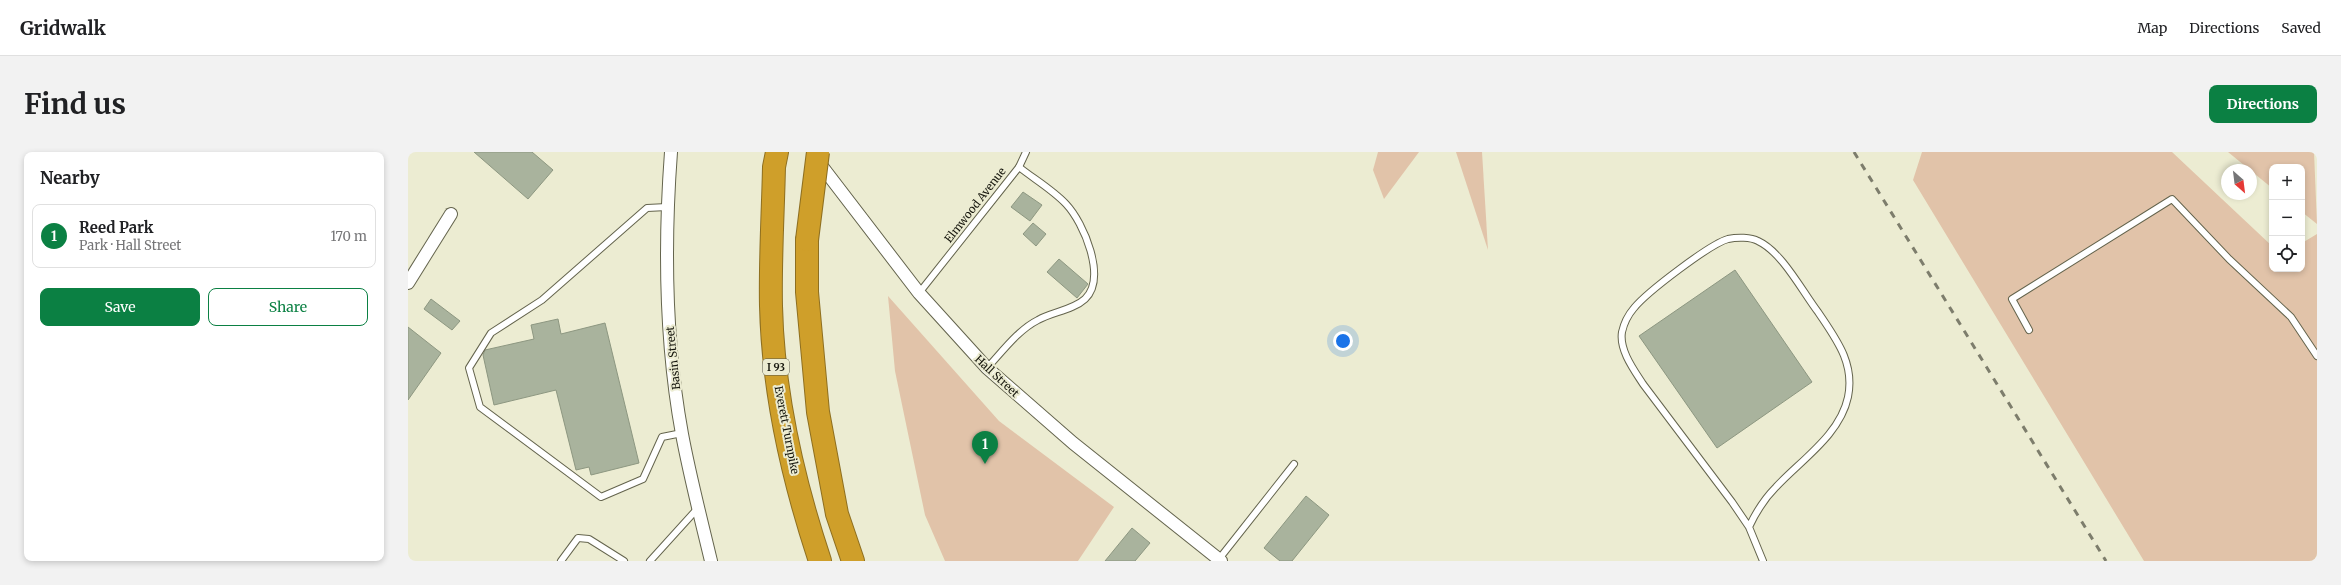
<!DOCTYPE html>
<html lang="en">
<head>
<meta charset="utf-8">
<style>
	body { margin:0; font-family:Merriweather,serif; background:#f2f2f2; color:#202124 }
	.controls { position:absolute; right:12px; top:12px; display:grid; overflow:hidden; border-radius:8px; box-shadow:0 2px 6px #0003 }
	.controls button { width:36px; height:36px; display:grid; place-items:center; padding:0; border:0; border-bottom:1px solid #e0e0e0; background:#fff; color:#202124; font:20px sans-serif }
	.compass { position:absolute; left:1813px; top:12px; width:36px; height:36px; border-radius:50%; background:#fff; box-shadow:0 2px 6px #0003; rotate:152deg }
	.you { position:absolute; left:935px; top:189px; width:14px; height:14px; margin:-10px; border:3px solid #fff; border-radius:50%; background:#1a73e8; box-shadow:0 0 0 6px #1a73e833 }
	.badge { display:grid; place-items:center; width:26px; height:26px; border-radius:50%; background:#0b8043; color:#fff; font-size:13px; font-weight:700 }
	.pin { position:absolute; translate:-50% -33px; filter:drop-shadow(0 1px 2px #0008) }
	.pin::after { content:''; position:absolute; top:21px; width:14px; height:12px; background:inherit; clip-path:polygon(0 0,100% 0,50% 100%) }
	.list { margin:0; padding:0; list-style:none }
	h2 { display:flex; justify-content:space-between; align-items:center; height:52px; margin:0; padding:0 16px; font-size:17px }
	h2 small { font-size:13px; font-weight:400; color:#757577 }
	.list li { display:grid; grid-template-columns:26px 1fr auto; gap:12px; align-items:center; box-sizing:border-box; height:64px; margin:0 8px 8px; padding:0 8px; border:1px solid #e0e0e0; border-radius:8px }
	.list b { display:block; font-size:15px; white-space:nowrap }
	.list p { margin:0; font-size:13px; white-space:nowrap; color:#757577 }
	.list em { font-size:13px; font-style:normal; color:#757577 }
	.actions { display:flex; gap:8px; padding:12px 16px }
	.actions a { flex:1; padding:9px 0; border:1px solid #0b8043; border-radius:8px; text-align:center; font-size:14px; color:#0b8043 }
	.actions .main { background:#0b8043; color:#fff }
	.icon { flex:none; width:22px; height:22px; fill:none; stroke:currentColor; stroke-width:2; stroke-linecap:round; stroke-linejoin:round }
	.map { position:relative; flex:none; width:1909px; height:409px; overflow:hidden; border-radius:8px }
	header { display:flex; align-items:center; gap:24px; box-sizing:border-box; height:56px; padding:0 20px; background:#fff; border-bottom:1px solid #e0e0e0 }
	header strong { font-size:19px }
	nav { display:flex; gap:22px; margin-inline-start:auto; font-size:14px }
	.intro { display:flex; align-items:center; justify-content:space-between; box-sizing:border-box; height:96px; padding:0 24px }
	h1 { margin:0; font-size:28px }
	.button { padding:10px 18px; border-radius:8px; background:#0b8043; color:#fff; font-size:14px; font-weight:700 }
	main { display:flex; gap:24px; padding:0 24px }
	aside { flex:1; background:#fff; border-radius:8px; box-shadow:0 2px 6px #0003 }
	.map>svg:first-child { display:block }
	.green { fill:#e1c3a9 }
	.building { fill:#a9b39d; stroke:#8d9781 }
	.lines { fill:none; stroke-linecap:round; stroke-linejoin:round }
	.lane-casing { stroke:#64644d; stroke-width:8 }
	.street-casing { stroke:#64644d; stroke-width:14 }
	.highway-casing { stroke:#8e6f20; stroke-width:24 }
	.lane { stroke:#fff; stroke-width:6 }
	.street { stroke:#fff; stroke-width:12 }
	.highway { stroke:#cf9f2a; stroke-width:22 }
	.rail { stroke:#7d7d6c; stroke-width:3; stroke-dasharray:7 7; stroke-linecap:butt }
	.highway-bridge-casing { stroke:#8e6f20; stroke-width:24; stroke-linecap:butt }
	.highway-bridge { stroke:#cf9f2a; stroke-width:22 }
	.labels { text-anchor:middle; dominant-baseline:central; stroke-width:4; stroke-linejoin:round; paint-order:stroke }
	.shield { fill:#ececd2; stroke:#565648; stroke-width:1 }
	.shield-label { font-size:10px; font-weight:bold; fill:#16160d }
	.street-label { font-size:11px; fill:#16160d; stroke:#ececd2 }
</style>
</head>
<body>
<header>
<strong>Gridwalk</strong>
<nav><a>Map</a><a>Directions</a><a>Saved</a></nav>
</header>
<div class="intro"><h1>Find us</h1><a class="button">Directions</a></div>
<main>
<aside>
<h2>Nearby<small></small></h2>
<ul class="list">
<li><span class="badge">1</span><div><b>Reed Park</b><p>Park · Hall Street</p></div><em>170 m</em></li>
</ul>
<div class="actions"><a class="main">Save</a><a>Share</a></div>
</aside>
<div class="map">
<svg width="1909" height="409" viewBox="0 0 1909 409">
	<rect width="100%" height="100%" fill="#ececd2"/>
	<g class="green">
		<path d="M 970,0 L 1011,0 L 976,47 L 965,18 Z"/>
		<path d="M 1048,0 L 1074,0 L 1080,98 Z"/>
		<path d="M 1514,0 L 1764,0 L 1864,94 L 1864,117 L 1894,117 L 1894,91 L 1909,82 L 1909,409 L 1736,409 L 1505,28 Z"/>
		<path d="M 1820,0 L 1906,0 L 1909,72 L 1894,60 L 1894,15 L 1864,15 L 1864,36 Z"/>
		<path d="M 480,144 L 591,269 L 706,355 L 670,409 L 537,409 L 517,363 L 487,219 Z"/>
	</g>
	<g class="building">
		<path d="M 66,0 L 124,0 L 145,18 L 120,47 Z"/>
		<path d="M 615,40 L 634,53 L 622,69 L 603,55 Z"/>
		<path d="M 625,71 L 638,82 L 628,94 L 615,82 Z"/>
		<path d="M 651,107 L 680,132 L 669,146 L 639,120 Z"/>
		<path d="M 1327,118 L 1404,230 L 1309,296 L 1231,184 Z"/>
		<path d="M 23,147 L 52,169 L 44,178 L 16,157 Z"/>
		<path d="M 150,167 L 153,182 L 197,171 L 231,311 L 183,323 L 181,315 L 168,318 L 148,238 L 86,253 L 75,203 L 77,198 L 126,187 L 123,173 Z"/>
		<path d="M 0,175 L 33,201 L 0,248 Z"/>
		<path d="M 898,344 L 921,363 L 884,409 L 872,409 L 856,396 Z"/>
		<path d="M 724,376 L 742,391 L 727,409 L 697,409 Z"/>
	</g>
	<g class="lines">
		<g class="lane-casing">
			<g id="lane">
				<path d="M 611,15 L 618,0"/>
				<path d="M 259,55 L 239,56 L 134,148 L 83,181 L 61,216 L 72,255 L 193,345 L 235,327 L 254,285 L 274,281"/>
				<path d="M 511,141 L 611,15 C 626,27 645,38 658,52 C 676,71 699,126 677,147 C 665,158 644,160 630,168 C 610,178 594,200 579,216"/>
				<path d="M 1621,178 L 1604,147 L 1764,47 L 1821,107 L 1883,165 L 1909,204"/>
				<path d="M 1341,375 C 1348,360 1356,347 1368,335 C 1393,308 1432,283 1440,245 C 1447,211 1428,187 1410,160 C 1394,139 1374,100 1350,89 C 1343,85 1329,85 1320,87 C 1302,92 1239,140 1226,156 C 1220,163 1216,171 1214,180 C 1211,198 1226,218 1235,232 L 1324,350 L 1341,375 L 1355,409"/>
				<path d="M 811,407 L 886,312"/>
				<path d="M 153,409 L 170,386 L 181,387 L 216,409"/>
				<path d="M 242,409 L 290,356"/>
			</g>
		</g>
		<g class="street-casing">
			<g id="street">
				<path d="M 263,0 C 256,94 257,189 274,282 C 282,325 293,367 303,409"/>
				<path d="M 409,8 L 511,141 L 579,216 L 665,291 L 813,409"/>
				<path d="M 0,131 L 43,62"/>
			</g>
		</g>
		<g class="highway-casing">
			<g id="highway">
				<path d="M 369,0 L 366,15 C 365,61 362,108 363,154 C 365,240 385,328 412,409"/>
				<path d="M 399,88 L 399,140 L 410,260 L 429,362 L 445,409"/>
			</g>
		</g>
		<use href="#lane" class="lane"/>
		<use href="#street" class="street"/>
		<use href="#highway" class="highway"/>
		<path class="rail" d="M 1446,0 L 1698,409"/>
		<g class="highway-bridge-casing">
			<path id="highway-bridge" d="M 399,88 L 410,0"/>
		</g>
		<use href="#highway-bridge" class="highway-bridge"/>
	</g>
	<g class="labels">
		<rect class="shield" x="355" y="207" width="26" height="16" rx="3"/>
		<g class="shield-label">
			<text x="368" y="215">I 93</text>
		</g>
		<g class="street-label">
			<text transform="translate(567 53) rotate(-52)">Elmwood Avenue</text>
			<text transform="translate(265 206) rotate(-96)">Basin Street</text>
			<text transform="translate(589 224) rotate(43)">Hall Street</text>
			<text transform="translate(379 278) rotate(79)">Everett Turnpike</text>
		</g>
	</g>
</svg>
<div class="controls">
<button>+</button>
<button>−</button>
<button><svg class="icon" aria-label="locate" viewBox="0 0 24 24"><circle cx="12" cy="12" r="6"/><path d="M12 2v4M12 18v4M2 12h4M18 12h4"/></svg></button>
</div>
<svg class="compass" viewBox="-18 -18 36 36"><path d="M0-13l5 13h-10z" fill="#e53935"/><path d="M0 13l5-13h-10z" fill="#757577"/></svg>
<div class="you"></div>
<div class="pin badge" style="left:577px;top:312px">1</div>
</div>
</main>
</body>
</html>
